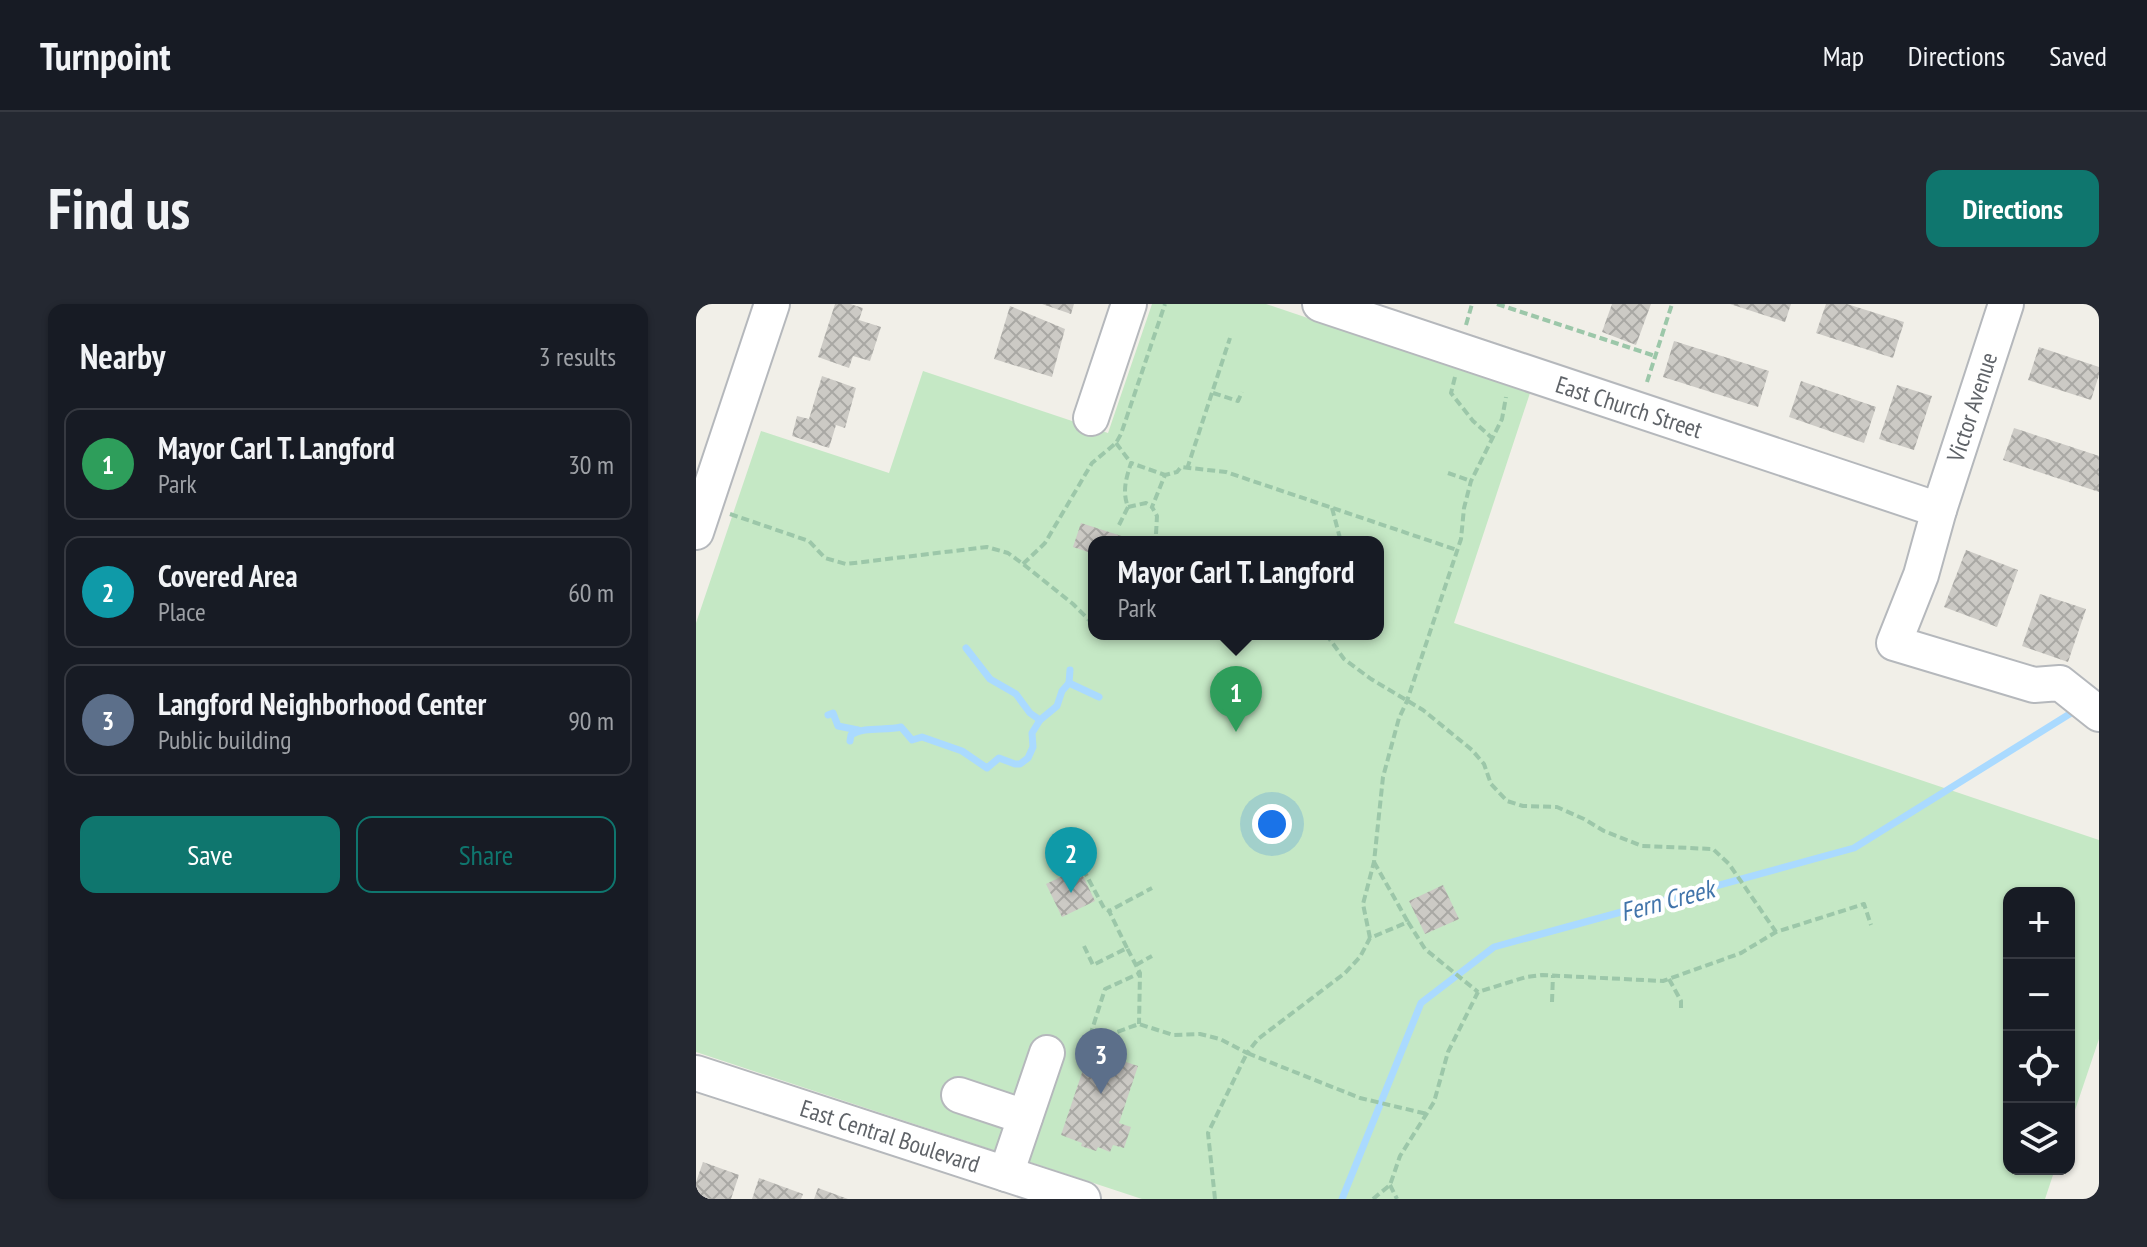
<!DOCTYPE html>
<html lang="en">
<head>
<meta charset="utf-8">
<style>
	body { margin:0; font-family:"PT Sans Narrow",sans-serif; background:#242831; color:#f1f3f6 }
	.controls { position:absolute; right:24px; bottom:24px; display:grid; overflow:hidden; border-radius:16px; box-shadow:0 2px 6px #0004 }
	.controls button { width:72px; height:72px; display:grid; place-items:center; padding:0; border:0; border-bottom:2px solid #363941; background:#171b24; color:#f1f3f6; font:40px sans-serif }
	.you { position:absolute; left:576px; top:520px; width:28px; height:28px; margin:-20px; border:6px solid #fff; border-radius:50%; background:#1a73e8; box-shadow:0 0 0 12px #1a73e833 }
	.badge { display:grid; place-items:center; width:52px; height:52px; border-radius:50%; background:#0f766e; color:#fff; font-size:26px; font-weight:700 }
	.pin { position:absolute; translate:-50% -66px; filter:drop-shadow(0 2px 4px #0008) }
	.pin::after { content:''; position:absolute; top:42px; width:28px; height:24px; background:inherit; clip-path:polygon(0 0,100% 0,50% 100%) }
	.popup { position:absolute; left:392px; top:232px; width:296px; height:104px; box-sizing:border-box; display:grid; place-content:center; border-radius:16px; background:#171b24; filter:drop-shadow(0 2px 6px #0005); font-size:26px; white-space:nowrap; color:#9ea1a6 }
	.popup b { font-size:30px; color:#f1f3f6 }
	.popup::after { content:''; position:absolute; left:50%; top:100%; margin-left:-16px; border:16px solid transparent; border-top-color:#171b24 }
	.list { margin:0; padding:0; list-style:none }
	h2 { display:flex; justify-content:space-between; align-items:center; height:104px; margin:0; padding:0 32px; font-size:34px }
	h2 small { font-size:26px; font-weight:400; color:#9ea1a6 }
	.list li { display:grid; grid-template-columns:52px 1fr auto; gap:24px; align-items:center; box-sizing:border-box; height:112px; margin:0 16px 16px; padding:0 16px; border:2px solid #363941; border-radius:16px }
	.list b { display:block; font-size:30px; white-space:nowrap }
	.list p { margin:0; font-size:26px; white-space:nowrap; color:#9ea1a6 }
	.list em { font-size:26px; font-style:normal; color:#9ea1a6 }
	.actions { display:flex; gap:16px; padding:24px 32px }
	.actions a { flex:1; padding:18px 0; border:2px solid #0f766e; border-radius:16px; text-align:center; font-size:28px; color:#0f766e }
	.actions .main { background:#0f766e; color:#fff }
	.icon { flex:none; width:44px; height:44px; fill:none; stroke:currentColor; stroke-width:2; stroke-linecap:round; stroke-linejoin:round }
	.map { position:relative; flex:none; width:1403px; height:895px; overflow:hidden; border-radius:16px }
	header { display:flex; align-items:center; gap:48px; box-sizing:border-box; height:112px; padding:0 40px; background:#171b24; border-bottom:2px solid #363941 }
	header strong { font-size:38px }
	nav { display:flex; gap:44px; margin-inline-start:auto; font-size:28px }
	.intro { display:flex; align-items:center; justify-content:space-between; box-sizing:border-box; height:192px; padding:0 48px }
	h1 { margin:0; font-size:56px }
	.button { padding:20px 36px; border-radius:16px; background:#0f766e; color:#fff; font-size:28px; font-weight:700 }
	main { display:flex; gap:48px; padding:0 48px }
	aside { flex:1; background:#171b24; border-radius:16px; box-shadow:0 2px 6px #0004 }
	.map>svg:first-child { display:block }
	.park { fill:#c5e8c5; fill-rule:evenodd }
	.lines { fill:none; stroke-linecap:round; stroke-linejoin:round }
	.stream { stroke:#aadaff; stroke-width:7 }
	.building { fill:url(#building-cross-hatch) }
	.minor-casing { stroke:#b5b8bc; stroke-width:38 }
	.path { stroke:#9cc7a9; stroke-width:4; stroke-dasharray:8 4; stroke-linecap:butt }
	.minor { stroke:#fff; stroke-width:34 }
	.labels { text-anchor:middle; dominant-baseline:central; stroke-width:8; stroke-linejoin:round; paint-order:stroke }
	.street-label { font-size:24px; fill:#5f6368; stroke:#fff }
	.water-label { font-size:26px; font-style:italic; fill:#4174aa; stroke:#fff }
</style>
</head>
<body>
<header>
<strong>Turnpoint</strong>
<nav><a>Map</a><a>Directions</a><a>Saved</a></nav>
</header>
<div class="intro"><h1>Find us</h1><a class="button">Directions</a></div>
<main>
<aside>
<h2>Nearby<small>3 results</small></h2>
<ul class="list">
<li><span class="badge" style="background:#2e9e5b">1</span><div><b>Mayor Carl T. Langford</b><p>Park</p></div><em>30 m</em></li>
<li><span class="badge" style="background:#0f9aa8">2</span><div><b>Covered Area</b><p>Place</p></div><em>60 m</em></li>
<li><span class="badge" style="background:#5c6f8a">3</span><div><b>Langford Neighborhood Center</b><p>Public building</p></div><em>90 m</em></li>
</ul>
<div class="actions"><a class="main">Save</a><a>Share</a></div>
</aside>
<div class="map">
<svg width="1403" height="895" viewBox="0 0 1403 895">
	<defs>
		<pattern id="building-cross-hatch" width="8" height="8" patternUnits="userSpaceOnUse" patternTransform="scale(2)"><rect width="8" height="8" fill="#cccac5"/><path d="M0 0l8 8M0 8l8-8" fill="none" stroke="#a9a8a4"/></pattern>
	</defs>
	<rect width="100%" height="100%" fill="#f1efe8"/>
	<path class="park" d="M 456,0 L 570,0 L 834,89 L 758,319 L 1403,536 L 1403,735 L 1373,824 L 1373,589 L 1313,589 L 1313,865 L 1359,865 L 1349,895 L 446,895 L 0,748 L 0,319 L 65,127 L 193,169 L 227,67 L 412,129 ZM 398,238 L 682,238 L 682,330 L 398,330 Z"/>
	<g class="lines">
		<g class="stream">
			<path d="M 270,344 L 294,375 L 320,390 L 334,409 L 344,416"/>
			<path d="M 373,379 L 374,366"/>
			<path d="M 132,411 L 137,409 L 142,422 L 162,426"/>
			<path d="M 154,437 L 155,431 C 168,422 190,427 205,423 L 216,436 L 226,433 L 266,447 L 291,464 L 303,454 L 319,460 L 324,460 L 332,454 L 337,443 L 336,429 L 344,416 L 361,402 L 366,387 L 373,379 L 403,393"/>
			<path d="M 646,895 L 725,699 L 798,643 L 1158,544 L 1380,406"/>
		</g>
	</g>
	<g class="building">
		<path d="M 139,0 L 154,0 L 167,4 L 163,16 L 185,23 L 174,57 L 157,52 L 153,64 L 122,53 Z"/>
		<path d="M 346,0 L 378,0 L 375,10 Z"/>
		<path d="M 916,0 L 955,0 L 940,41 L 906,28 Z"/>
		<path d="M 1034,0 L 1095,0 L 1089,18 Z"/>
		<path d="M 1130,0 L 1151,0 L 1208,18 L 1197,54 L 1120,29 Z"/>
		<path d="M 314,2 L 369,25 L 356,73 L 298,55 Z"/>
		<path d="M 978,37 L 1073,67 L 1062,103 L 967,73 Z"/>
		<path d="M 1343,43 L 1403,63 L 1403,71 L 1395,96 L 1332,76 Z"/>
		<path d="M 126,72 L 160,84 L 149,124 L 140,121 L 133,144 L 96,132 L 101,112 L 113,115 Z"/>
		<path d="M 1105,77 L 1180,103 L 1168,139 L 1093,113 Z"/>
		<path d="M 1201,81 L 1236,92 L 1218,146 L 1183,135 Z"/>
		<path d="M 1318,124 L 1403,152 L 1403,188 L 1307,156 Z"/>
		<path d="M 385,219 L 441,237 L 440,238 L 398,238 L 398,250 L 377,243 Z"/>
		<path d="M 1270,246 L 1322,266 L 1301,323 L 1248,303 Z"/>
		<path d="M 1344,290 L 1390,305 L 1372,358 L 1326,342 Z"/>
		<path d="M 383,564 L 399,597 L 366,613 L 350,580 Z"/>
		<path d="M 747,581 L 763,615 L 729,630 L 713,597 Z"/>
		<path d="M 397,747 L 442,762 L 423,819 L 435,823 L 428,844 L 417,841 L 414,848 L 402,843 L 400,847 L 385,842 L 386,839 L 365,831 L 390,757 L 393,758 Z"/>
		<path d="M 7,858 L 43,871 L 35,895 L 0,895 L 0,878 Z"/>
		<path d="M 63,874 L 107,890 L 105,895 L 56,895 Z"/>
		<path d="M 122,884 L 152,895 L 118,895 Z"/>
	</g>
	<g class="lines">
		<g class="minor-casing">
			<g id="minor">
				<path d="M 624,0 L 1243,206"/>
				<path d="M 1310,0 L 1243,206 L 1225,271 L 1198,339 L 1338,381 L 1364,379 L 1403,410"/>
				<path d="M 395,114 L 433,0"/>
				<path d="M 0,228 L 76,0"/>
				<path d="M 0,769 L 387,895"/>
				<path d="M 263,791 L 329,813"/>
				<path d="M 310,870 L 351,749"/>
			</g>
		</g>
		<g class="path">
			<path d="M 801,0 L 959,52"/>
			<path d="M 770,21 L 776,0"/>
			<path d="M 759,73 L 755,89 L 777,117 L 796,134"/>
			<path d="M 951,78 L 976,0"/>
			<path d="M 517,89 L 542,97 L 546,88"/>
			<path d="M 420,139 L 435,159"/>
			<path d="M 491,165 L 534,34"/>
			<path d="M 752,169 L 775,177"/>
			<path d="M 432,203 L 450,199 L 456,203"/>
			<path d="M 636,204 L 645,238"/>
			<path d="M 34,210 L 113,237 L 129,254 L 150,260 L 291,243 L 312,249 L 327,260 L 377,300 L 398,321"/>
			<path d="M 423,221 L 432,203 C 426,187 430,175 435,159 L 469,171"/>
			<path d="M 460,230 L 461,212 L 456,203 L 469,171 L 481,168 L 485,163 L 530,168 L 761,246"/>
			<path d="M 327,260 L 349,239 L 396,159 L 420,139 L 425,130 L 469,0"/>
			<path d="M 630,330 L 648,355 L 675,375 L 727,406 L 776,446 L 788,460 L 795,480 L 811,497 L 827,502 L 861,503 L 888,515 L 908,527 L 946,542 L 1017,545 L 1033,560 L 1080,628"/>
			<path d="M 678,558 L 712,618"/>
			<path d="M 387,565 L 408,604 L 413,607"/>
			<path d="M 674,634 L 667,600 L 678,558 L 687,473 L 703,414 L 711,397 L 765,235 L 768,204 L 775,177 L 806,115 L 810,93"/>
			<path d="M 388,642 L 397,661 L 431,644 L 444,669 L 443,720"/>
			<path d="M 431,644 L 413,607 L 456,584"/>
			<path d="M 440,661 L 456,652"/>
			<path d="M 973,675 L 985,697 L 985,704"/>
			<path d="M 856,698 L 857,671"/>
			<path d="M 394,732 L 409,685 L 444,669"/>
			<path d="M 391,739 L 394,732 L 407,733 L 443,720 L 477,731 L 504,730 L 524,735 L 551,749 L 562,735 L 649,669 L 664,653 L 674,634 L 712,618 L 729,645 L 782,688"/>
			<path d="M 694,881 L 701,895"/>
			<path d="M 519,895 L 512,829 L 551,749 L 664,794 L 731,810"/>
			<path d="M 677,895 L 694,881 L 704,852 L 738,798 L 752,748 L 782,688 L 830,673 L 846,671 L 967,677 L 1045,649 L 1080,628 L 1168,600 L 1175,621"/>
		</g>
		<use href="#minor" class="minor"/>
	</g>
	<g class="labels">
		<g class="street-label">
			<text transform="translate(933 103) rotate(18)">East Church Street</text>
			<text transform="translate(1276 103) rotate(-72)">Victor Avenue</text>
			<text transform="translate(194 832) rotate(18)">East Central Boulevard</text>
		</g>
		<g class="water-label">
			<text transform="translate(971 596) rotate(-15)">Fern Creek</text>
		</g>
	</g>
</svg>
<div class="controls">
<button>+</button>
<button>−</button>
<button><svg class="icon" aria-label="locate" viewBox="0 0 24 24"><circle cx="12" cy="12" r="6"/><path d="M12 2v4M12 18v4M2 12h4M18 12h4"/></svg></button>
<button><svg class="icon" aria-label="layers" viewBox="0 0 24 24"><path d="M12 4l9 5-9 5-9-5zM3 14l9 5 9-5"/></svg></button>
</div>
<div class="you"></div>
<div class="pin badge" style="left:540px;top:428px;background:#2e9e5b">1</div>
<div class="popup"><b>Mayor Carl T. Langford</b>Park</div>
<div class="pin badge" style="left:375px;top:589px;background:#0f9aa8">2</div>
<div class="pin badge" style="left:405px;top:790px;background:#5c6f8a">3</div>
</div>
</main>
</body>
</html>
